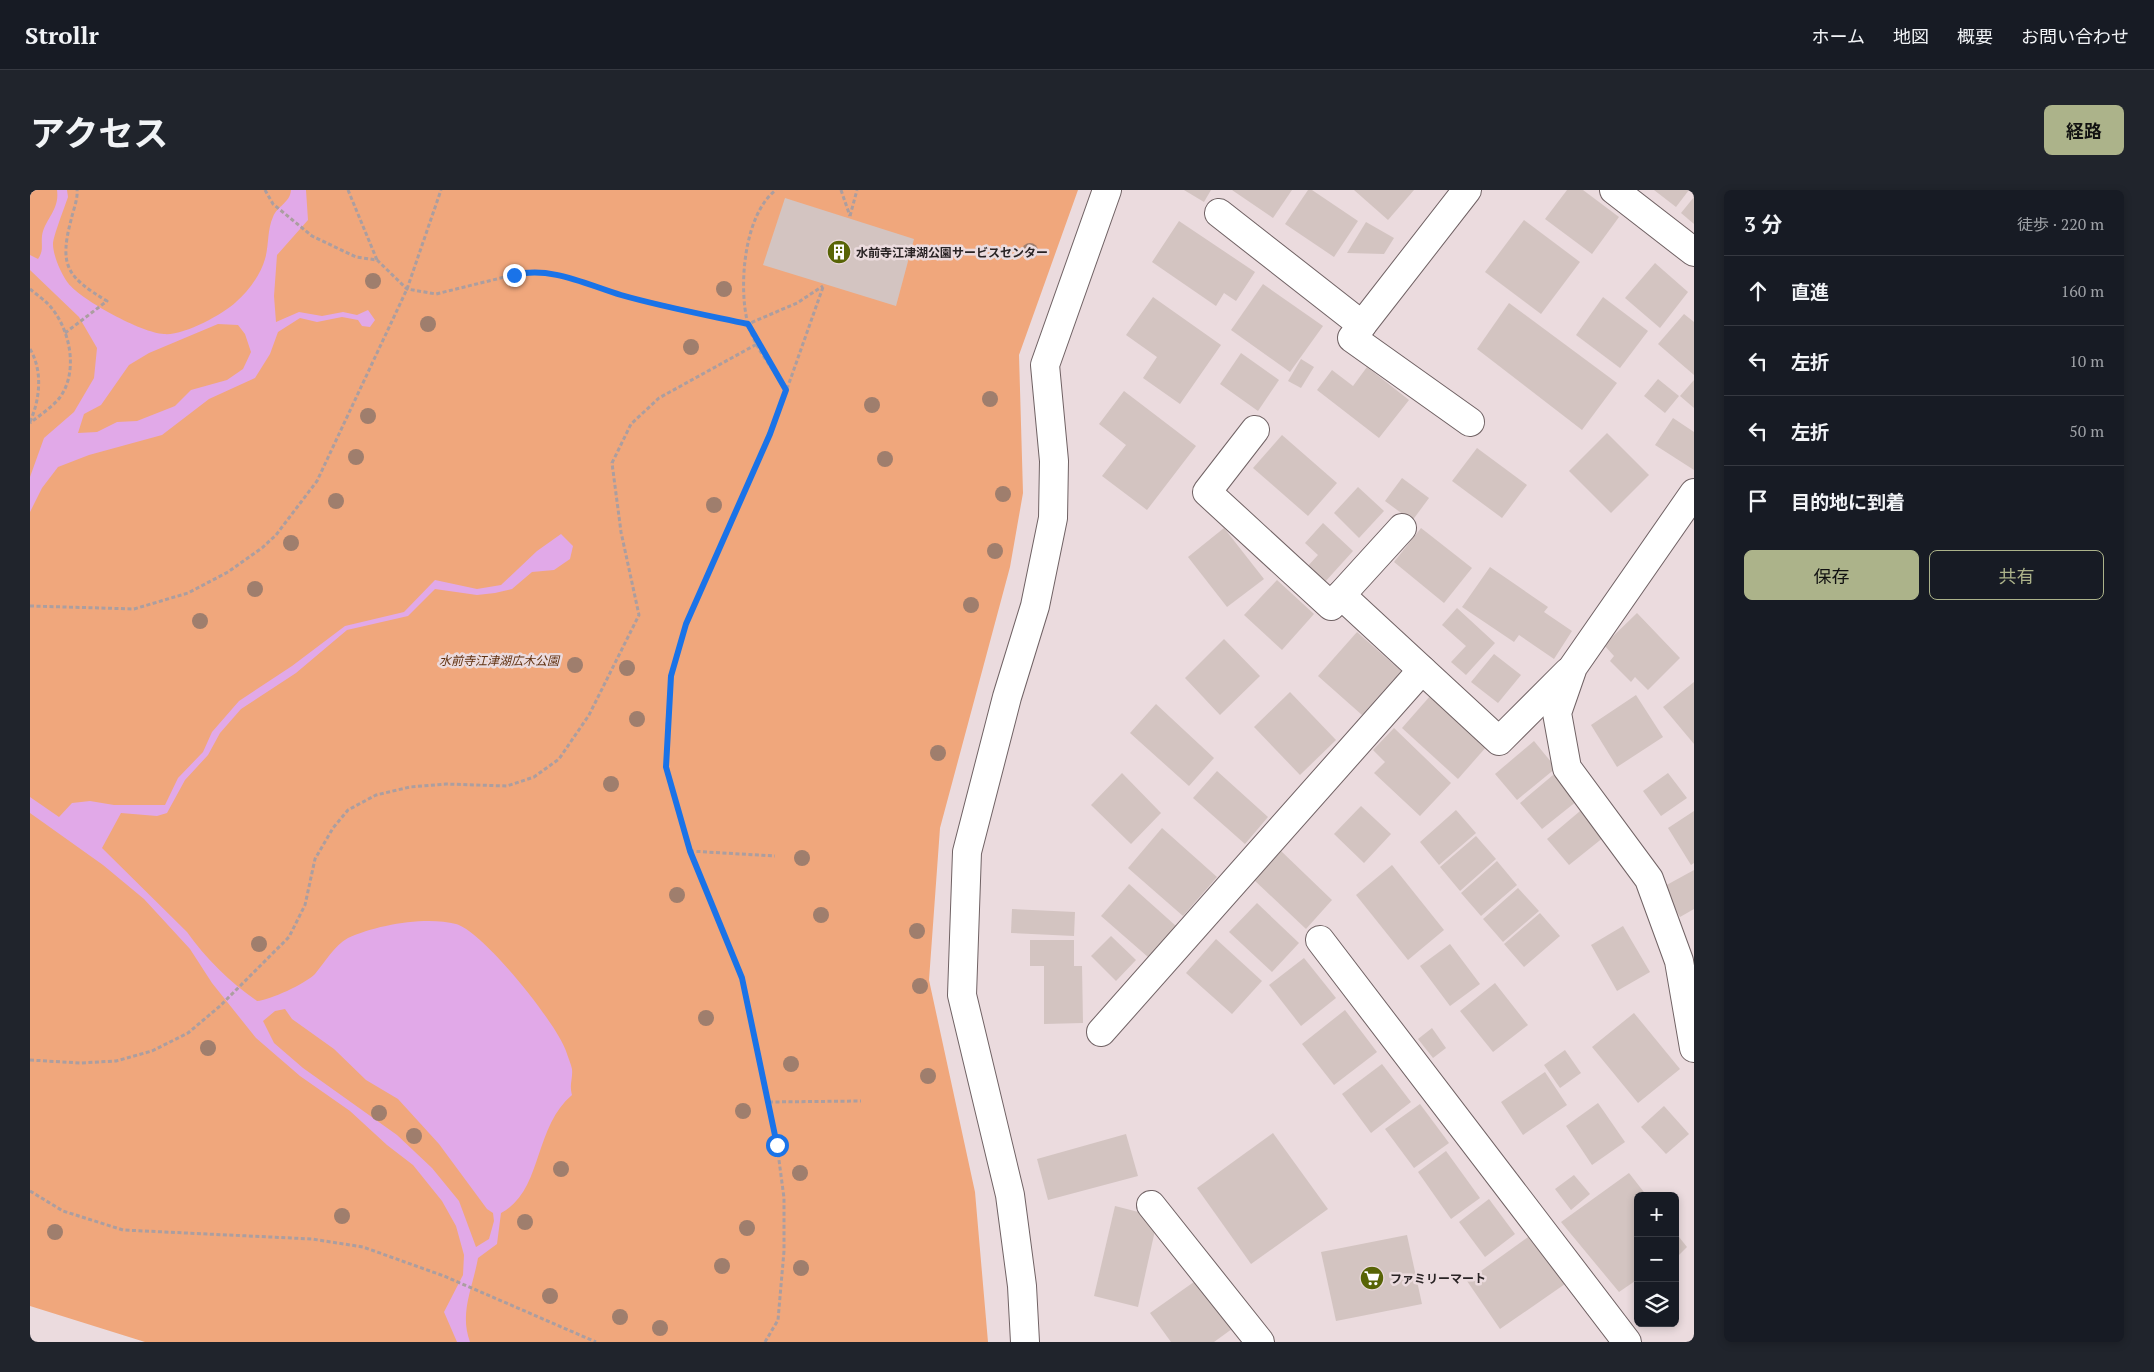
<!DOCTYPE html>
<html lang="ja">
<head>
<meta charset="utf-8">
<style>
	body { margin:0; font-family:"PT Serif","Noto Sans JP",serif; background:#20242c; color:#f1f3f6 }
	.controls { position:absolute; right:15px; bottom:15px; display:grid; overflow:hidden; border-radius:8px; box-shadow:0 2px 8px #0003 }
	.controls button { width:45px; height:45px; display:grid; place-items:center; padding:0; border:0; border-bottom:1px solid #363941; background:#171b24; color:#f1f3f6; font:25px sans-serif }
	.stop { position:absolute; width:15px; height:15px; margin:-11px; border:4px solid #1a73e8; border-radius:50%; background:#fff }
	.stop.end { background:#1a73e8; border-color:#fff; box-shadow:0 1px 5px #0008 }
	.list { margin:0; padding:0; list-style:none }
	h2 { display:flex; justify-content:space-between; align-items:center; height:65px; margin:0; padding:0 20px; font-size:21px }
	h2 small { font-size:16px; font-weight:400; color:#9ea1a6 }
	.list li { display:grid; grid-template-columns:32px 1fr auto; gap:15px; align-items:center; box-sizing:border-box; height:70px; padding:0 20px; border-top:1px solid #363941 }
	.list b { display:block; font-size:19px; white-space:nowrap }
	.list em { font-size:16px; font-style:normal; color:#9ea1a6 }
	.actions { display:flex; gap:10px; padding:15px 20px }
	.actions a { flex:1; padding:11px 0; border:1px solid #acb38a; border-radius:8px; text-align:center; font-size:18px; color:#acb38a }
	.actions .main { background:#acb38a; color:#111 }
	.icon { flex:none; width:28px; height:28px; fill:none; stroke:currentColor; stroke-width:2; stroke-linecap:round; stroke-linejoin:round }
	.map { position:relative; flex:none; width:1664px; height:1152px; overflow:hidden; border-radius:8px }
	header { display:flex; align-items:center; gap:30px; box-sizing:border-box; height:70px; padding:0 25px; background:#171b24; border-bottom:1px solid #363941 }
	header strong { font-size:24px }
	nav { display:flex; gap:28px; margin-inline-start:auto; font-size:18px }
	.intro { display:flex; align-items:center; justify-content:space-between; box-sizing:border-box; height:120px; padding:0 30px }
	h1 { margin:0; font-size:35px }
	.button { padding:12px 22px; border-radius:8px; background:#acb38a; color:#111; font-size:18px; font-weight:700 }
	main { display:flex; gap:30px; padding:0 30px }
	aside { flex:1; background:#171b24; border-radius:8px; box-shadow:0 2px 8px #0003 }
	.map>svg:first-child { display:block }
	.green { fill:#f0a77c }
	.water { fill:#e1a9e8; fill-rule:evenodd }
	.building { fill:#d3c4c1 }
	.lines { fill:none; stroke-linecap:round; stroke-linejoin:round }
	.minor-casing { stroke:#706264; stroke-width:30 }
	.path { stroke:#ab9ea0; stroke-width:3; stroke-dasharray:4 2.5; stroke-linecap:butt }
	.minor { stroke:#fff; stroke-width:28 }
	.tree { fill:#9f7e6d }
	.route { stroke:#1a73e8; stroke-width:6 }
	.labels { text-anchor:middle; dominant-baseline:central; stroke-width:5; stroke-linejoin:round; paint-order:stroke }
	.poi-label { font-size:12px; font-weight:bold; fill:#292324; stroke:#ebdbde; text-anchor:start }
	.park-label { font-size:12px; font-style:italic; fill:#603110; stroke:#ebdbde }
</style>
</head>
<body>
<header>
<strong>Strollr</strong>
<nav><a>ホーム</a><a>地図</a><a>概要</a><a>お問い合わせ</a></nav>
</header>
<div class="intro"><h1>アクセス</h1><a class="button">経路</a></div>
<main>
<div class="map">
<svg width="1664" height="1152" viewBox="0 0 1664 1152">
	<rect width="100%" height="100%" fill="#ebdbde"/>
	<path class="green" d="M 0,0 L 1048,0 L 989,165 L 993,303 L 980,377 L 910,638 L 899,790 L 945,1002 L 958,1152 L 115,1152 L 0,1116 Z"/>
	<g class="water">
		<path d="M 27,0 L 37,0 L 38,7 C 35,16 23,47 23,54 C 23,65 31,84 38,93 C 51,110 112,143 134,144 C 153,146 192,125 206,112 C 218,102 231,84 235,69 C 239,56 237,40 243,27 C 247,16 260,13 261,0 L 276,0 L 278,30 L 247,65 L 244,106 L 246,132 L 269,122 L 292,126 L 313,122 L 327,125 L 338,120 L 345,130 L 340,137 L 332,136 L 328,130 L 312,127 L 287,132 L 270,128 L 248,142 L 240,164 L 225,188 L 179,209 L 132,245 L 59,265 L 28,277 L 12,298 L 0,322 L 0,287 L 14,248 L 44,222 L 64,188 L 67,158 L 49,127 L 0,80 L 0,65 L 8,69 C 14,60 11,56 12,46 C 14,30 30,20 27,0 ZM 188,134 L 208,135 L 215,144 L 221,162 L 213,179 L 197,190 L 161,200 L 145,216 L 107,231 L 87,232 L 67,242 L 48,243 L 54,224 L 71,215 L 99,175 L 119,163 Z"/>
		<path d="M 531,344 L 543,356 L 540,369 L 524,380 L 502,382 L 482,399 L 465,403 L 447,405 L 405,399 L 378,426 L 317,440 L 266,483 L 211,519 L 190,543 L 178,565 L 155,590 L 137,623 L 127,626 L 91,623 L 72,658 L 157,742 C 176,769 200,792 227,811 C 240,810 275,794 285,784 C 295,772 304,756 318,748 C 346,735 396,726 426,734 C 453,741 527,834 536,861 C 538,867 541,874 542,879 C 543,889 539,894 542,905 C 503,938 513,1001 471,1023 L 467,1054 L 448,1068 C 443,1097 429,1123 440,1152 L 427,1152 L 414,1122 L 433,1085 L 434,1065 L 426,1036 L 412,1011 L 383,975 L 357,955 L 320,921 L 270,886 L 226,848 L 182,793 L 160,759 L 114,709 L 73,675 L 0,623 L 0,607 L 29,627 L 42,613 L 60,611 L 84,615 L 135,615 L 148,588 L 173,562 L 182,542 L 209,511 L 262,476 L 315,436 L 374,422 L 405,390 L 447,399 L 471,395 L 507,361 ZM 255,819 L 262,829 L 304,859 L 336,890 L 368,909 L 409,954 L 457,1019 L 463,1023 L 464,1031 L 459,1049 L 446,1057 L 429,1011 L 402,978 L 367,945 L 273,878 L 244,853 L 233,831 L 245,821 Z"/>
	</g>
	<g class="building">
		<path d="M 1154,0 L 1181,0 L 1174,12 Z"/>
		<path d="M 1202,0 L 1262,0 L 1243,28 Z"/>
		<path d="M 1278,0 L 1282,0 L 1328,31 L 1304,67 L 1255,34 Z"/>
		<path d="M 1324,0 L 1384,0 L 1358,30 Z"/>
		<path d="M 1537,0 L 1553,0 L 1589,27 L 1562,64 L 1515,29 Z"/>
		<path d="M 1624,0 L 1659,0 L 1646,17 Z"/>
		<path d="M 1664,7 L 1664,34 L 1651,23 Z"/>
		<path d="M 755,8 L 884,49 L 866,116 L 733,75 Z"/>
		<path d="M 1494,30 L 1550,72 L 1511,124 L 1455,82 Z"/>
		<path d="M 1149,31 L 1225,82 L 1206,111 L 1194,103 L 1186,116 L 1122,72 Z"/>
		<path d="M 1336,32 L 1364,48 L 1354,64 L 1317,63 Z"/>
		<path d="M 1625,73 L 1658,102 L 1630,138 L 1595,108 Z"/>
		<path d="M 1233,94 L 1293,136 L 1260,182 L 1201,140 Z"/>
		<path d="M 1123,107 L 1191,155 L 1150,214 L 1113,188 L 1127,167 L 1096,145 Z"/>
		<path d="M 1573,107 L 1618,141 L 1590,178 L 1546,145 Z"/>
		<path d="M 1479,113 L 1587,193 L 1552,240 L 1447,159 Z"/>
		<path d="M 1654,124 L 1664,132 L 1664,185 L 1628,154 Z"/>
		<path d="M 1211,163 L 1249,190 L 1228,221 L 1190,194 Z"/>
		<path d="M 1271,169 L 1284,177 L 1271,198 L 1258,191 Z"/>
		<path d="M 1337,177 L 1379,210 L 1349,248 L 1287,200 L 1302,180 L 1323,196 Z"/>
		<path d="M 1628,189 L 1649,206 L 1635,223 L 1614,206 Z"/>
		<path d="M 1664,190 L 1664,218 L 1650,206 Z"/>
		<path d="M 1094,201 L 1166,256 L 1117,320 L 1072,286 L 1096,255 L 1069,234 Z"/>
		<path d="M 1643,228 L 1664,242 L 1664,280 L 1625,255 Z"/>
		<path d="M 1577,243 L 1619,285 L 1581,323 L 1539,281 Z"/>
		<path d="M 1252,245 L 1307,293 L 1278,326 L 1223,278 Z"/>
		<path d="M 1447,258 L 1497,295 L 1472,328 L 1422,291 Z"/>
		<path d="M 1372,288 L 1399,308 L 1382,331 L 1355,311 Z"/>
		<path d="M 1328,297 L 1354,321 L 1329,348 L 1304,323 Z"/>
		<path d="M 1293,333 L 1323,361 L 1294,393 L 1277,377 L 1288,365 L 1275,353 Z"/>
		<path d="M 1194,338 L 1234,389 L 1197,417 L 1158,367 Z"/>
		<path d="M 1391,338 L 1442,378 L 1414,413 L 1364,372 Z"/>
		<path d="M 1460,377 L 1518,417 L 1514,422 L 1542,441 L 1524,469 L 1489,445 L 1484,452 L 1432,417 Z"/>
		<path d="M 1247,390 L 1284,424 L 1252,460 L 1214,425 Z"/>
		<path d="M 1427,418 L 1465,453 L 1436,485 L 1421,472 L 1436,456 L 1412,435 Z"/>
		<path d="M 1607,423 L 1650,468 L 1618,500 L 1605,487 L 1601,492 L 1580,471 L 1584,466 L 1574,455 Z"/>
		<path d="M 1327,442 L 1371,481 L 1332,525 L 1288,486 Z"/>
		<path d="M 1194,449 L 1230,486 L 1190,525 L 1155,488 Z"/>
		<path d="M 1464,464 L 1491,485 L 1468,513 L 1441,492 Z"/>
		<path d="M 1664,492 L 1664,554 L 1633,517 Z"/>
		<path d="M 1260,502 L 1306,550 L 1270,585 L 1224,537 Z"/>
		<path d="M 1401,505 L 1457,556 L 1428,589 L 1372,538 Z"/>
		<path d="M 1606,505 L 1633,547 L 1587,577 L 1561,535 Z"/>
		<path d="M 1126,514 L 1184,568 L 1159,596 L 1100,543 Z"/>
		<path d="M 1364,538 L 1421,593 L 1390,626 L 1344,583 L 1355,572 L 1343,560 Z"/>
		<path d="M 1504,551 L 1526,578 L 1487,610 L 1465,584 Z"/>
		<path d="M 1529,580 L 1552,607 L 1512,639 L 1490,613 Z"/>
		<path d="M 1187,581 L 1238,627 L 1215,654 L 1163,608 Z"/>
		<path d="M 1092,583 L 1131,623 L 1101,654 L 1061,615 Z"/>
		<path d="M 1638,583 L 1657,608 L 1631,626 L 1613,601 Z"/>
		<path d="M 1331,616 L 1361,644 L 1334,673 L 1304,644 Z"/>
		<path d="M 1556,616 L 1579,643 L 1539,675 L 1517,649 Z"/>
		<path d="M 1426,620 L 1446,643 L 1409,675 L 1390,652 Z"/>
		<path d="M 1664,621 L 1664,673 L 1661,675 L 1638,638 Z"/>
		<path d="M 1132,638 L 1187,687 L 1153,726 L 1098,678 Z"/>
		<path d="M 1446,646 L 1466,669 L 1430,701 L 1410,677 Z"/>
		<path d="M 1250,660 L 1302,710 L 1276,739 L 1223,689 Z"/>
		<path d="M 1467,671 L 1487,695 L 1451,726 L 1431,703 Z"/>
		<path d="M 1362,675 L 1414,740 L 1378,770 L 1326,705 Z"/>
		<path d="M 1664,680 L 1664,719 L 1650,727 L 1633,697 Z"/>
		<path d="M 1099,694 L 1146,736 L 1118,767 L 1071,726 Z"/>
		<path d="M 1488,698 L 1509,721 L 1473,752 L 1453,729 Z"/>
		<path d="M 1227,713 L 1269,753 L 1242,782 L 1199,742 Z"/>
		<path d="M 982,719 L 1045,722 L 1044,746 L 981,743 Z"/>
		<path d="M 1510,723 L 1530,746 L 1494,777 L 1474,754 Z"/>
		<path d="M 1593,736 L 1620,782 L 1587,801 L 1561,755 Z"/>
		<path d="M 1081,746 L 1106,770 L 1086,791 L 1061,766 Z"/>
		<path d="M 1186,749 L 1232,791 L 1202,824 L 1156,783 Z"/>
		<path d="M 1000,750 L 1044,750 L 1044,776 L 1052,776 L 1053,833 L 1014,834 L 1014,776 L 1000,776 Z"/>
		<path d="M 1420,754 L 1450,794 L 1420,816 L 1390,776 Z"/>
		<path d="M 1274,768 L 1306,808 L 1271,836 L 1239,795 Z"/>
		<path d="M 1465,793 L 1498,835 L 1463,862 L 1430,821 Z"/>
		<path d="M 1315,820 L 1347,862 L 1304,895 L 1272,854 Z"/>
		<path d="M 1604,823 L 1650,879 L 1608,913 L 1562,857 Z"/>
		<path d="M 1402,838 L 1416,858 L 1403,868 L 1388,849 Z"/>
		<path d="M 1535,860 L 1551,883 L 1530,898 L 1514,875 Z"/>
		<path d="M 1352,874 L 1381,912 L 1341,943 L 1312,904 Z"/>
		<path d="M 1515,882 L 1537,915 L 1493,945 L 1471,912 Z"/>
		<path d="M 1568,913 L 1595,952 L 1562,975 L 1536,936 Z"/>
		<path d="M 1390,914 L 1419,953 L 1384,978 L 1355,939 Z"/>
		<path d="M 1634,916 L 1659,944 L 1636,964 L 1611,937 Z"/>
		<path d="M 1243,943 L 1298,1019 L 1221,1074 L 1167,998 Z"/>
		<path d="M 1096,944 L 1108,986 L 1018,1010 L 1007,969 Z"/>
		<path d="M 1416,961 L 1450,1008 L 1421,1029 L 1388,982 Z"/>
		<path d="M 1599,983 L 1617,1006 L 1608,1006 L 1608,1089 L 1589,1102 L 1531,1032 Z"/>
		<path d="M 1544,985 L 1560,1004 L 1541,1020 L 1525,999 Z"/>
		<path d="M 1459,1009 L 1485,1044 L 1455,1067 L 1429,1032 Z"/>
		<path d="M 1085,1016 L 1128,1027 L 1108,1117 L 1064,1106 Z"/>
		<path d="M 1645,1042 L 1657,1057 L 1645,1069 Z"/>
		<path d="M 1377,1045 L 1392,1114 L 1306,1131 L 1291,1062 Z"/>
		<path d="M 1501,1045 L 1535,1094 L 1470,1139 L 1437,1091 Z"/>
		<path d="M 1171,1087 L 1206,1136 L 1184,1152 L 1141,1152 L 1120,1123 Z"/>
	</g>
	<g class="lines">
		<g class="minor-casing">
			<g id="minor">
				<path d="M 1584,0 L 1664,62"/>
				<path d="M 1189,23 L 1332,135 L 1437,0"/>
				<path d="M 1332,135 L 1322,148 L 1440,232"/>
				<path d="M 1225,240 L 1177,302 L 1301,416 L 1311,405 L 1469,551 L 1538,482"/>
				<path d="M 1664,303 L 1543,477 L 1527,523 L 1537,578 L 1619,689 L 1649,771 L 1664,858"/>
				<path d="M 1311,405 L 1372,338"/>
				<path d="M 1290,750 L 1597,1152"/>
				<path d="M 1071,842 L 1392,480"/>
				<path d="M 1121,1015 L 1230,1152"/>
				<path d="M 995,1152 L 992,1096 L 980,1005 L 932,805 L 937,662 L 977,507 L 1005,416 L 1023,328 L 1024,271 L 1015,175 L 1077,0"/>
			</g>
		</g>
		<g class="path">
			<path d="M 235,0 L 243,14 L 282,46 L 326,67 L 347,70 L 377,99 L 406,104 L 499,81 L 534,86 L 591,105 L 718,134 L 767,113 L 793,96"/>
			<path d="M 318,0 L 347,70"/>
			<path d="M 811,0 L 820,26"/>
			<path d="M 820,26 L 827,0"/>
			<path d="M 0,99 C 6,104 13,109 18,114 C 41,138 50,185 27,211 C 19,219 9,226 0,233"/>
			<path d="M 35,143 L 77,111 C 37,87 29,76 41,30 C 43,21 48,9 47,0"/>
			<path d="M 0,159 C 13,181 10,209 0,232"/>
			<path d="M 757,199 L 793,97"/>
			<path d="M 0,416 L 104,419 L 158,403 L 198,382 L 232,358 L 246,345 L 287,291 L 377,99 L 411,0"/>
			<path d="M 660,661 L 745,666"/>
			<path d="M 0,870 L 51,873 L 86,871 L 122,861 L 158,843 L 190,816 L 259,747 L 275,715 L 285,669 L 303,638 L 318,620 L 346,605 L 380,597 L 416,594 L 477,596 L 504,587 L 529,569 L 559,525 L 609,425 L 591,342 L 582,273 L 601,234 L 629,208 L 727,154"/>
			<path d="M 739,912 L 831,911"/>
			<path d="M 0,1001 L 33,1021 L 93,1040 L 282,1049 L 333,1057 L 414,1086 L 566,1152"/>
			<path d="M 735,1152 L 748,1130 L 754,1061 L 754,1008 L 747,955 L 712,788 L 660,661 L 636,577 L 637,533 L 641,486 L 656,434 L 740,244 L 756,200 C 744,180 724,157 718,134 C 708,97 714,24 746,0"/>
		</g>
		<use href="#minor" class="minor"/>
	</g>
	<g class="tree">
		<circle cx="1000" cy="61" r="8"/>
		<circle cx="343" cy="91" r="8"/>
		<circle cx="694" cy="99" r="8"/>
		<circle cx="398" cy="134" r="8"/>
		<circle cx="661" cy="157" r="8"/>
		<circle cx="960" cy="209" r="8"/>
		<circle cx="842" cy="215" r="8"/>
		<circle cx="338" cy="226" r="8"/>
		<circle cx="326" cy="267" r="8"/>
		<circle cx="855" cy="269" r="8"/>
		<circle cx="973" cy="304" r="8"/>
		<circle cx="306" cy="311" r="8"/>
		<circle cx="684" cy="315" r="8"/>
		<circle cx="261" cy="353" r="8"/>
		<circle cx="965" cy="361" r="8"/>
		<circle cx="225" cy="399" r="8"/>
		<circle cx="941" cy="415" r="8"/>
		<circle cx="170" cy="431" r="8"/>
		<circle cx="545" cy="475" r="8"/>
		<circle cx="597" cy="478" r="8"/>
		<circle cx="607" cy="529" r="8"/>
		<circle cx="908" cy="563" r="8"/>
		<circle cx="581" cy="594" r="8"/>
		<circle cx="772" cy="668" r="8"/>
		<circle cx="647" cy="705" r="8"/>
		<circle cx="791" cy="725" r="8"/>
		<circle cx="887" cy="741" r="8"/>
		<circle cx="229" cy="754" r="8"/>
		<circle cx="890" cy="796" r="8"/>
		<circle cx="676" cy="828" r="8"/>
		<circle cx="178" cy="858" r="8"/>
		<circle cx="761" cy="874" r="8"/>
		<circle cx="898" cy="886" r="8"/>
		<circle cx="713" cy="921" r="8"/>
		<circle cx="349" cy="923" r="8"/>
		<circle cx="384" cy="946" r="8"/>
		<circle cx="531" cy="979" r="8"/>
		<circle cx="770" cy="983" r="8"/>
		<circle cx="312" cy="1026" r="8"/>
		<circle cx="495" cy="1032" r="8"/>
		<circle cx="717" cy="1038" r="8"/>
		<circle cx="25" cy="1042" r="8"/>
		<circle cx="692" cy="1076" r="8"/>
		<circle cx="771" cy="1078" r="8"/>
		<circle cx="520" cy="1106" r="8"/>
		<circle cx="590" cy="1127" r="8"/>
		<circle cx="630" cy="1138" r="8"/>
	</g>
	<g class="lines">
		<path class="route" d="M 484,85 C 521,76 555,94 591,105 C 633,117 676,125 718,134 L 756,200 L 740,244 L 656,434 L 641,486 L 636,577 L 660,661 L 712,788 L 747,955"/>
	</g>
	<defs>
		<g id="building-disc" transform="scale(1.25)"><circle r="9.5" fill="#586406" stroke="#ebdbde"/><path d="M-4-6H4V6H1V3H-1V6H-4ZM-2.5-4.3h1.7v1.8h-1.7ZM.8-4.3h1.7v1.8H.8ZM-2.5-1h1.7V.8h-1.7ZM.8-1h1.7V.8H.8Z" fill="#fff"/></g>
		<g id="supermarket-disc" transform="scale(1.25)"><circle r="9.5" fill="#586406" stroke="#ebdbde"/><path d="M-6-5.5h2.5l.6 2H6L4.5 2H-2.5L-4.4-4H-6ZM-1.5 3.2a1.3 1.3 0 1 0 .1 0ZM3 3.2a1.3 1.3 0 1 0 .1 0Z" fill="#fff"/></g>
	</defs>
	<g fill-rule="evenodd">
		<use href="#building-disc" x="809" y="62"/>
		<use href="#supermarket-disc" x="1342" y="1088"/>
	</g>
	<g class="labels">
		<g class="poi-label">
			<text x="826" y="62">水前寺江津湖公園サービスセンター</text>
			<text x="1360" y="1088">ファミリーマート</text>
		</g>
		<g class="park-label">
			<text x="469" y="470">水前寺江津湖広木公園</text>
		</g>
	</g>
</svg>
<div class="controls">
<button>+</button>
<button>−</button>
<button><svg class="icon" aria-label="layers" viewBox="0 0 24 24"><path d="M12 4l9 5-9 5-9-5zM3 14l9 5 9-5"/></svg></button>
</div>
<div class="stop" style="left:747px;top:955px"></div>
<div class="stop end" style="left:484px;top:85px"></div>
</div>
<aside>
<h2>3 分<small>徒歩 · 220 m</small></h2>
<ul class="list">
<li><svg class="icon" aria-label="ahead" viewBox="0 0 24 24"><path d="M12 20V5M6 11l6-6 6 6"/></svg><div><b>直進</b></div><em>160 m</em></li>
<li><svg class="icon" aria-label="left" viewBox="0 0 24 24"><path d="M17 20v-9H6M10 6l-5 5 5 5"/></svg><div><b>左折</b></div><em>10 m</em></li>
<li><svg class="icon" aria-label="left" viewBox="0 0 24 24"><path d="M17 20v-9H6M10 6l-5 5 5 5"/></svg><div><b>左折</b></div><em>50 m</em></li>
<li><svg class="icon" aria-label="arrive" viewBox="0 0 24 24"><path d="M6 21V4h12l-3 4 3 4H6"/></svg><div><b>目的地に到着</b></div></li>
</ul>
<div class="actions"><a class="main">保存</a><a>共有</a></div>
</aside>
</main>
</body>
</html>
